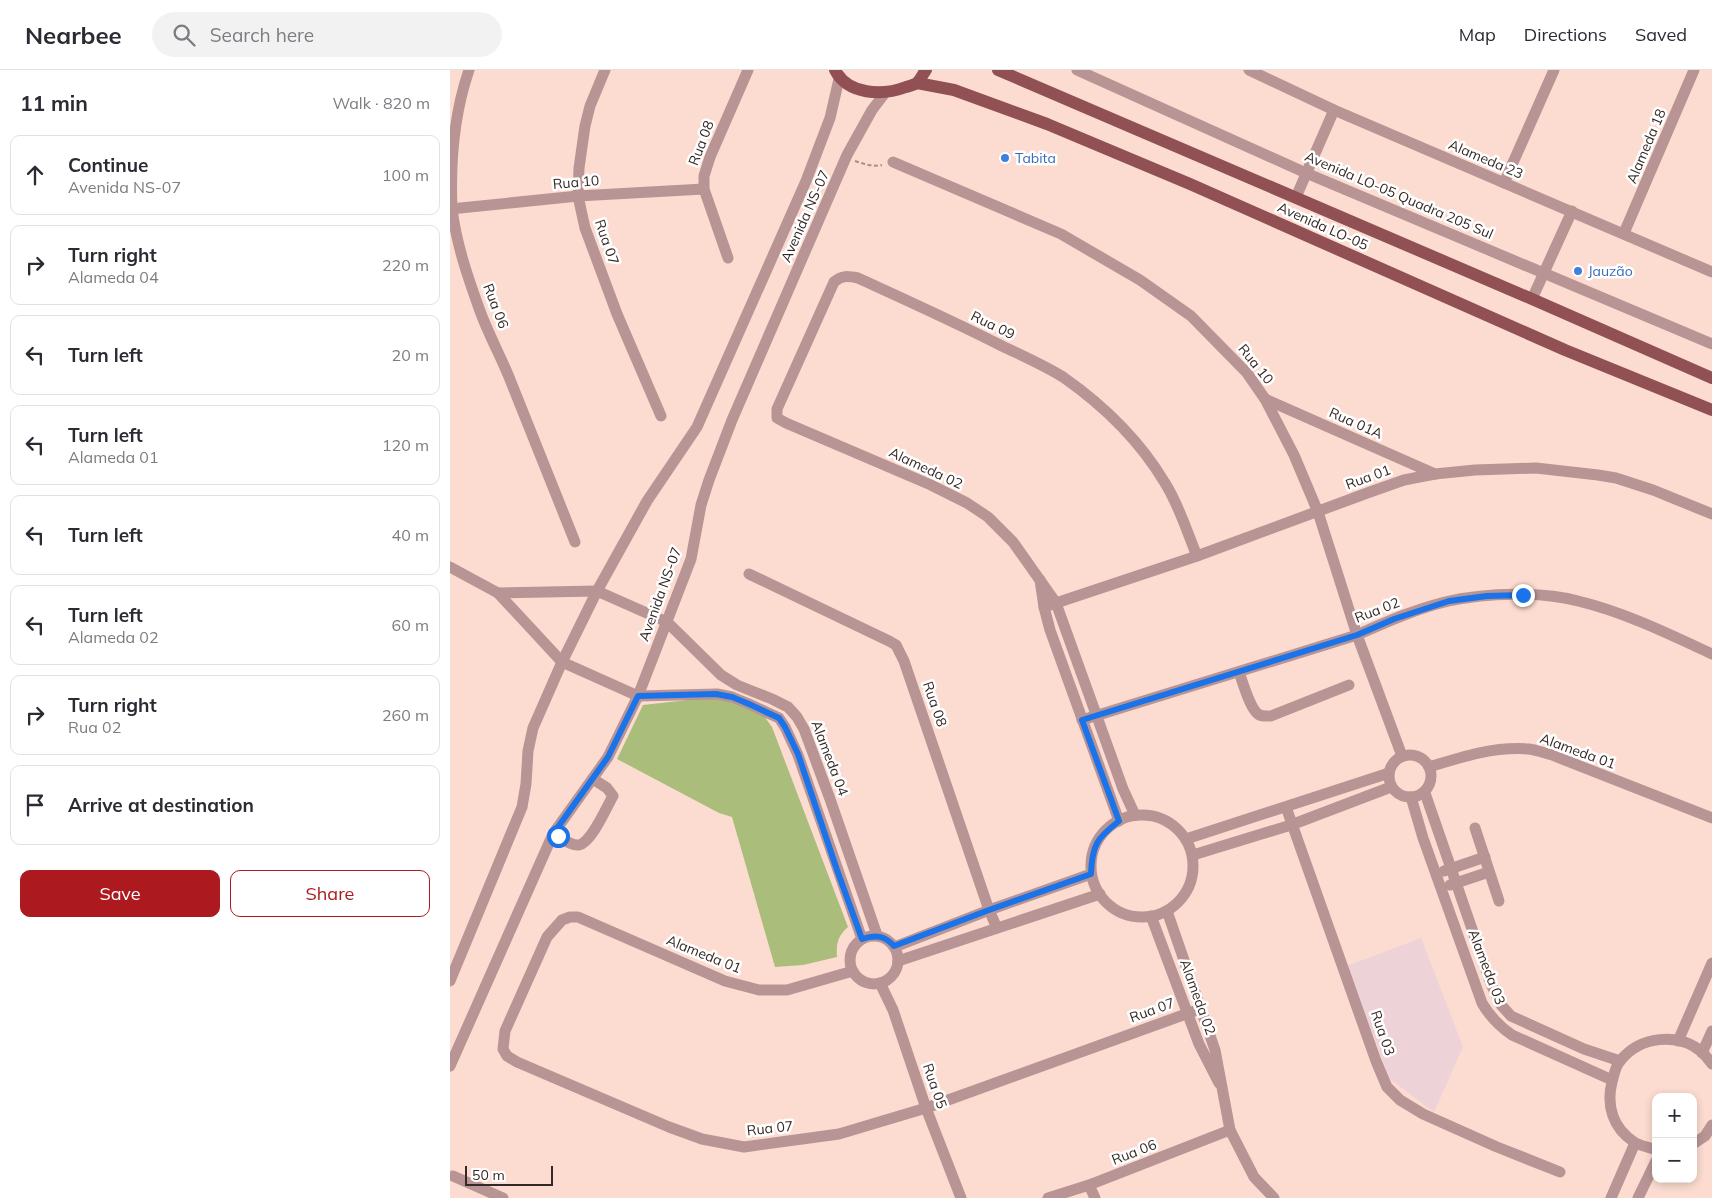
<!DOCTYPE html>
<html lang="en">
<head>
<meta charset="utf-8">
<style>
	body { margin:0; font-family:Mulish,sans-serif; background:#f2f2f3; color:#2b2b33 }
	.controls { position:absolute; right:15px; bottom:15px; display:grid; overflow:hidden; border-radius:10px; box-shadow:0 2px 8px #0003 }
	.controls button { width:45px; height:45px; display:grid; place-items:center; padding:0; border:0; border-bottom:1px solid #e1e1e2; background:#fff; color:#2b2b33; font:25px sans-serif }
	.scale { position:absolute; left:15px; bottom:12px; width:88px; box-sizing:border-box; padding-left:5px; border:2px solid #352925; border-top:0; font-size:14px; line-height:18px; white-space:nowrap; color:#352925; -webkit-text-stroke:4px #fff; paint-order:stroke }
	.stop { position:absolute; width:15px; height:15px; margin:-11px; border:4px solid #1a73e8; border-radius:50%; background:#fff }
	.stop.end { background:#1a73e8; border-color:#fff; box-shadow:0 1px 5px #0008 }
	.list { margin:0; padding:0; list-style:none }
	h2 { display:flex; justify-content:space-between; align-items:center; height:65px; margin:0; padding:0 20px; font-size:21px }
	h2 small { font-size:16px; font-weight:400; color:#7c7c81 }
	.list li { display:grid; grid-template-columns:32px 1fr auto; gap:15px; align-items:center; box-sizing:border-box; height:80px; margin:0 10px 10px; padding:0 10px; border:1px solid #e1e1e2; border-radius:10px }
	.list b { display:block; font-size:19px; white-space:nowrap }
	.list p { margin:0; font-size:16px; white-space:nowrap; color:#7c7c81 }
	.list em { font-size:16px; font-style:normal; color:#7c7c81 }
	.actions { display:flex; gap:10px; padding:15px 20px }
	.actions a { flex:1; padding:11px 0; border:1px solid #ac191e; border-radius:10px; text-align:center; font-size:18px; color:#ac191e }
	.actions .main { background:#ac191e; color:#fff }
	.icon { flex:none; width:28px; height:28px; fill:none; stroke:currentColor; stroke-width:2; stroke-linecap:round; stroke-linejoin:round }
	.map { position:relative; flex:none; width:1262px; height:1128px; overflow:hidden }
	header { display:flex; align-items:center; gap:30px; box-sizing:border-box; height:70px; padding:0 25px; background:#fff; border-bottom:1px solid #e1e1e2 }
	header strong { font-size:24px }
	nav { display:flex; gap:28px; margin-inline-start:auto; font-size:18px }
	.search { width:350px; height:45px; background:#f2f2f3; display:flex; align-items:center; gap:12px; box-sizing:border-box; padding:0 18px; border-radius:28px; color:#7c7c81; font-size:19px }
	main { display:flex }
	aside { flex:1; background:#fff }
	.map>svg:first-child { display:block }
	.education { fill:#edd2d7 }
	.green { fill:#abbd7b }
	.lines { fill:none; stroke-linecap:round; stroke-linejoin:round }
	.path { stroke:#a68f87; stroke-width:2; stroke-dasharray:4 2.5; stroke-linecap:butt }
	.minor { stroke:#b99495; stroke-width:11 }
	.major { stroke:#905054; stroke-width:12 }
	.route { stroke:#1a73e8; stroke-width:6 }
	.shop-dot { fill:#3f7fe0; stroke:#fff; stroke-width:2 }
	.labels { text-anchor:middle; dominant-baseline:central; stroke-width:5; stroke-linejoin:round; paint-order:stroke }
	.street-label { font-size:14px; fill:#352925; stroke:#fff }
	.shop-label { font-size:14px; fill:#366cbe; stroke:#fff; text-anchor:start }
</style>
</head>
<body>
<header>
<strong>Nearbee</strong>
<div class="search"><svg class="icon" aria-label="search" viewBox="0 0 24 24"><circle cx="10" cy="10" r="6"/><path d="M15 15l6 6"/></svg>Search here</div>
<nav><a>Map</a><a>Directions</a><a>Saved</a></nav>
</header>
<main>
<aside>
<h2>11 min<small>Walk · 820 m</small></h2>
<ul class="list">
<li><svg class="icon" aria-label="ahead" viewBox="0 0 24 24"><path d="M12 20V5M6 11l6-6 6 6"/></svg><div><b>Continue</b><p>Avenida NS-07</p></div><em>100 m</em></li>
<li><svg class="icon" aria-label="right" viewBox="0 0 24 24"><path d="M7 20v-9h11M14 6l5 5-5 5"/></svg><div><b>Turn right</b><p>Alameda 04</p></div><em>220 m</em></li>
<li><svg class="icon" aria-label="left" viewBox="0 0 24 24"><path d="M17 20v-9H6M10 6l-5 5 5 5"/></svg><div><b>Turn left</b></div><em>20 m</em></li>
<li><svg class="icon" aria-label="left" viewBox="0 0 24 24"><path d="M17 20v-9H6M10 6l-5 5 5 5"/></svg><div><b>Turn left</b><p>Alameda 01</p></div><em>120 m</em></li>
<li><svg class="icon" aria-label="left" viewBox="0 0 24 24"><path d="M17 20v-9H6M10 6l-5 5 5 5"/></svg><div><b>Turn left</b></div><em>40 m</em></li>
<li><svg class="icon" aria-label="left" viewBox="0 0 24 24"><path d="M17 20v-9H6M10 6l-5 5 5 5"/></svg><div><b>Turn left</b><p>Alameda 02</p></div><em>60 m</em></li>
<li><svg class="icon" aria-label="right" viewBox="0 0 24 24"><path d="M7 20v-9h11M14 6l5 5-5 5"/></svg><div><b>Turn right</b><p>Rua 02</p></div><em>260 m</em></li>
<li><svg class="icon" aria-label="arrive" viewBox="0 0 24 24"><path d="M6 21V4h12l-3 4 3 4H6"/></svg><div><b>Arrive at destination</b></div></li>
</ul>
<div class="actions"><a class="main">Save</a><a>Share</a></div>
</aside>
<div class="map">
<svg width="1262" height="1128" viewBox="0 0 1262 1128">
	<rect width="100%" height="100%" fill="#fcdcd0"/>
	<path class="education" d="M 971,868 L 1013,977 L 984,1042 L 940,1009 L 897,896 Z"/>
	<path class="green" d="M 273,626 L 309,639 L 322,657 L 398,857 C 388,866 386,873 387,887 L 353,895 L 325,897 L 282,747 L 269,743 L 167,689 L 193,635 Z"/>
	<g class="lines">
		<path class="path" d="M 405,91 C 414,94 423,97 432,95"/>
		<g class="minor">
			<path d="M 19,0 C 4,44 0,91 2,138 C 6,173 18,208 30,241 C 38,263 50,285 59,307 C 81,362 103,417 125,472"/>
			<path d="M 155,0 L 140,36 L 135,56 L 129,98 L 128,126 L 135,158 L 167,244 L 211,346"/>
			<path d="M 627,0 L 856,103 L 1262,274"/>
			<path d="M 799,0 L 884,40 L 1262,202"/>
			<path d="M 443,92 L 611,164 L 690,210 L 741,246 L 797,303 L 815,329 L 844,385 L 868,442 L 907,565 L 952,686"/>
			<path d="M 1054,113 L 1104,0"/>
			<path d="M 846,127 L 884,40"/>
			<path d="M 0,139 L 128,126 L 254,119"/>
			<path d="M 1174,163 L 1244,0"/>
			<path d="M 278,188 L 254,119 L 254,106 L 260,87 L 298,0"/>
			<path d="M 1082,229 L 1122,141"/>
			<path d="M 815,329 L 985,404"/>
			<path d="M 0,497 L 48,523 L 112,592 L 188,626 L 267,624 L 282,627 L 299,634 L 329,648 L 335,657 L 348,685 L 412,869"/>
			<path d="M 299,504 L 439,571 L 446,575 L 454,591 L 539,840 L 547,858"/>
			<path d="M 590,510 L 594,537 L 600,560 L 669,751"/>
			<path d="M 48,523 L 147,521 L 217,552 L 271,605 L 287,615 L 322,629 L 338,637 L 347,647 L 354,659 L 380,729 L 427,865"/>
			<path d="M 594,537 L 747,486 L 920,422 L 954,410 L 985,404 L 1025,400 L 1086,398 L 1148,405 L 1166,408 L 1203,420 L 1262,444"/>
			<path d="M 789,602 C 793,613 800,638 808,644 C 812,647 817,646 821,646 L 899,615"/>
			<path d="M 632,650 L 907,565 C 936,552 968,538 999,531 C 1037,523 1091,521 1128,531 C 1174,542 1219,564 1262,584"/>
			<circle cx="960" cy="706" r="21"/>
			<path d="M 979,697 C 1011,687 1045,676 1079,679 C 1087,680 1094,683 1102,685 L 1262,748"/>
			<path d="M 975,723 L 1041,914 L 1051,935 L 1061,946 L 1134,979 L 1170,991"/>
			<path d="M 961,727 L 973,768 L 1032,933 C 1040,947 1049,956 1062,965 L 1162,1010"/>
			<path d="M 836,737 L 926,991 L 937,1017 L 950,1030 L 973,1044 L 1047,1077 L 1110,1102"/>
			<path d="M 685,745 L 673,719 L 606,533 L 563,472 L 538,447 L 517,433 L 481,415 L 336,353 L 327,348 L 327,339 L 384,212 C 392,205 398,206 408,208 C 456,230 505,252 552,276 C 573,286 594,295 613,307 C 653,335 690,371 715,413 C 729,435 737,462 747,486"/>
			<circle cx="692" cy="796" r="51"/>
			<path d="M 1025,758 L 1049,831"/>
			<path d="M 103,764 C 110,767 121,776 129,775 C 142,772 156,738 163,726 L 157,718 L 143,709"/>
			<path d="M 736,769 L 939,703"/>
			<path d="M 743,785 L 841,755 L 941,717"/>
			<path d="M 994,801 L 1035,787"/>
			<path d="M 1000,815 L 1039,802"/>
			<path d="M 717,841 L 765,980 L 780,1060 L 804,1107 L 824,1128"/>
			<path d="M 701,846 L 749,974 L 769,1013"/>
			<circle cx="424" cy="890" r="24"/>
			<path d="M 444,877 L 539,840 L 641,804"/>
			<path d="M 448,891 L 650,824"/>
			<path d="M 403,901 L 337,920 L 309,920 L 275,911 L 128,847 L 120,847 L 112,850 L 97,867 L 55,961 L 53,979 L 57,986 L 67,992 L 219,1057 L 252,1069 L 294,1077 L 389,1064 L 476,1038 L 750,939"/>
			<path d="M 0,911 L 72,737 L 76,714 L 78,681 L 83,658 L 112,592 L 147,521 L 197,431 L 247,357 L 356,111 L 380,48 L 389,9"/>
			<path d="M 430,913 L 443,940 L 476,1038 L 511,1128"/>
			<path d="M 1228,971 L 1262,893"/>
			<path d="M 1252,983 L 1262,961"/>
			<path d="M 0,996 L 103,764 L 158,687 L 188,626 L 241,489 L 251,435 L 259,410 L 282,350 L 397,85 L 422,40 L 435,23"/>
			<path d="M 1243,1074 L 1255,1066 L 1262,1055"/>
			<path d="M 1206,1080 C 1199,1077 1190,1076 1184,1072 C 1163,1058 1156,1036 1162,1012 C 1164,1005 1165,997 1170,991 C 1190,966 1228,962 1252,982 C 1256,986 1259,990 1262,994"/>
			<path d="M 3,1106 L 53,1128"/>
			<path d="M 639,1115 L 645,1128"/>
			<path d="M 598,1128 L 639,1115 L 780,1060"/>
			<path d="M 1161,1128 L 1185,1073"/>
			<path d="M 1188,1128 L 1206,1091"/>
		</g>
		<g class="major">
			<path d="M 385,0 C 398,25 432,26 456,17 C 459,16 464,15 467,13 C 470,10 473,4 476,0"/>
			<path d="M 548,0 L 1082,229 L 1262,308"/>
			<path d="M 467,13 L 504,20 L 597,54 L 740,114 L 1115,280 L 1262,340"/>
		</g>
	</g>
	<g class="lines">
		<path class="route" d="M 108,766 L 103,764 L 158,687 L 188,626 L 266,624 L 282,627 L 299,634 L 329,648 L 335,657 L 348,684 L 387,800 L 412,869 C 426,864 435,866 444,876 L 539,840 L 641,804 C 642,775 647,768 669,751 L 632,650 L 907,565 L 944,549 L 999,531 L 1037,526 L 1073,525"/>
	</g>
	<g class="shop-dot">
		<circle cx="555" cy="88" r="5"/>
		<circle cx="1128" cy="201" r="5"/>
	</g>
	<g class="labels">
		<g class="street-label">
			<text transform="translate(251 73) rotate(-69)">Rua 08</text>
			<text transform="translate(1196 76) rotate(-67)">Alameda 18</text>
			<text transform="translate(1036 89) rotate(23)">Alameda 23</text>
			<text transform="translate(126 112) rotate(-5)">Rua 10</text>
			<text transform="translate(949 125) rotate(23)">Avenida LO-05 Quadra 205 Sul</text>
			<text transform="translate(355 146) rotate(-66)">Avenida NS-07</text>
			<text transform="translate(873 156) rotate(24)">Avenida LO-05</text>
			<text transform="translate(157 172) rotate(71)">Rua 07</text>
			<text transform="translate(46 236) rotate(69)">Rua 06</text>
			<text transform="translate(543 255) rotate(26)">Rua 09</text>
			<text transform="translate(806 294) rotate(51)">Rua 10</text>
			<text transform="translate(906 353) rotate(24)">Rua 01A</text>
			<text transform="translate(476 398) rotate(25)">Alameda 02</text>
			<text transform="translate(918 407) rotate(-20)">Rua 01</text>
			<text transform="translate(210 524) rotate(-70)">Avenida NS-07</text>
			<text transform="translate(927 540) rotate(-21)">Rua 02</text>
			<text transform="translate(485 634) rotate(71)">Rua 08</text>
			<text transform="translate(1128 681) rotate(20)">Alameda 01</text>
			<text transform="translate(380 688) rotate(69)">Alameda 04</text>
			<text transform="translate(254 884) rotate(22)">Alameda 01</text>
			<text transform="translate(1037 897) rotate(69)">Alameda 03</text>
			<text transform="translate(748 927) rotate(70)">Alameda 02</text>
			<text transform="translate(702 940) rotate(-20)">Rua 07</text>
			<text transform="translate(933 963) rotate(71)">Rua 03</text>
			<text transform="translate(485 1016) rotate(71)">Rua 05</text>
			<text transform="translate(320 1058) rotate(-6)">Rua 07</text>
			<text transform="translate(684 1082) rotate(-21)">Rua 06</text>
		</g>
		<g class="shop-label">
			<text x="565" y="88">Tabita</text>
			<text x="1138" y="201">Jauzão</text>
		</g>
	</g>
</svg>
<div class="controls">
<button>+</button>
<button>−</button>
</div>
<div class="scale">50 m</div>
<div class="stop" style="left:108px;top:766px"></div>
<div class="stop end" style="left:1073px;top:525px"></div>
</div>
</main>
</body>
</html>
